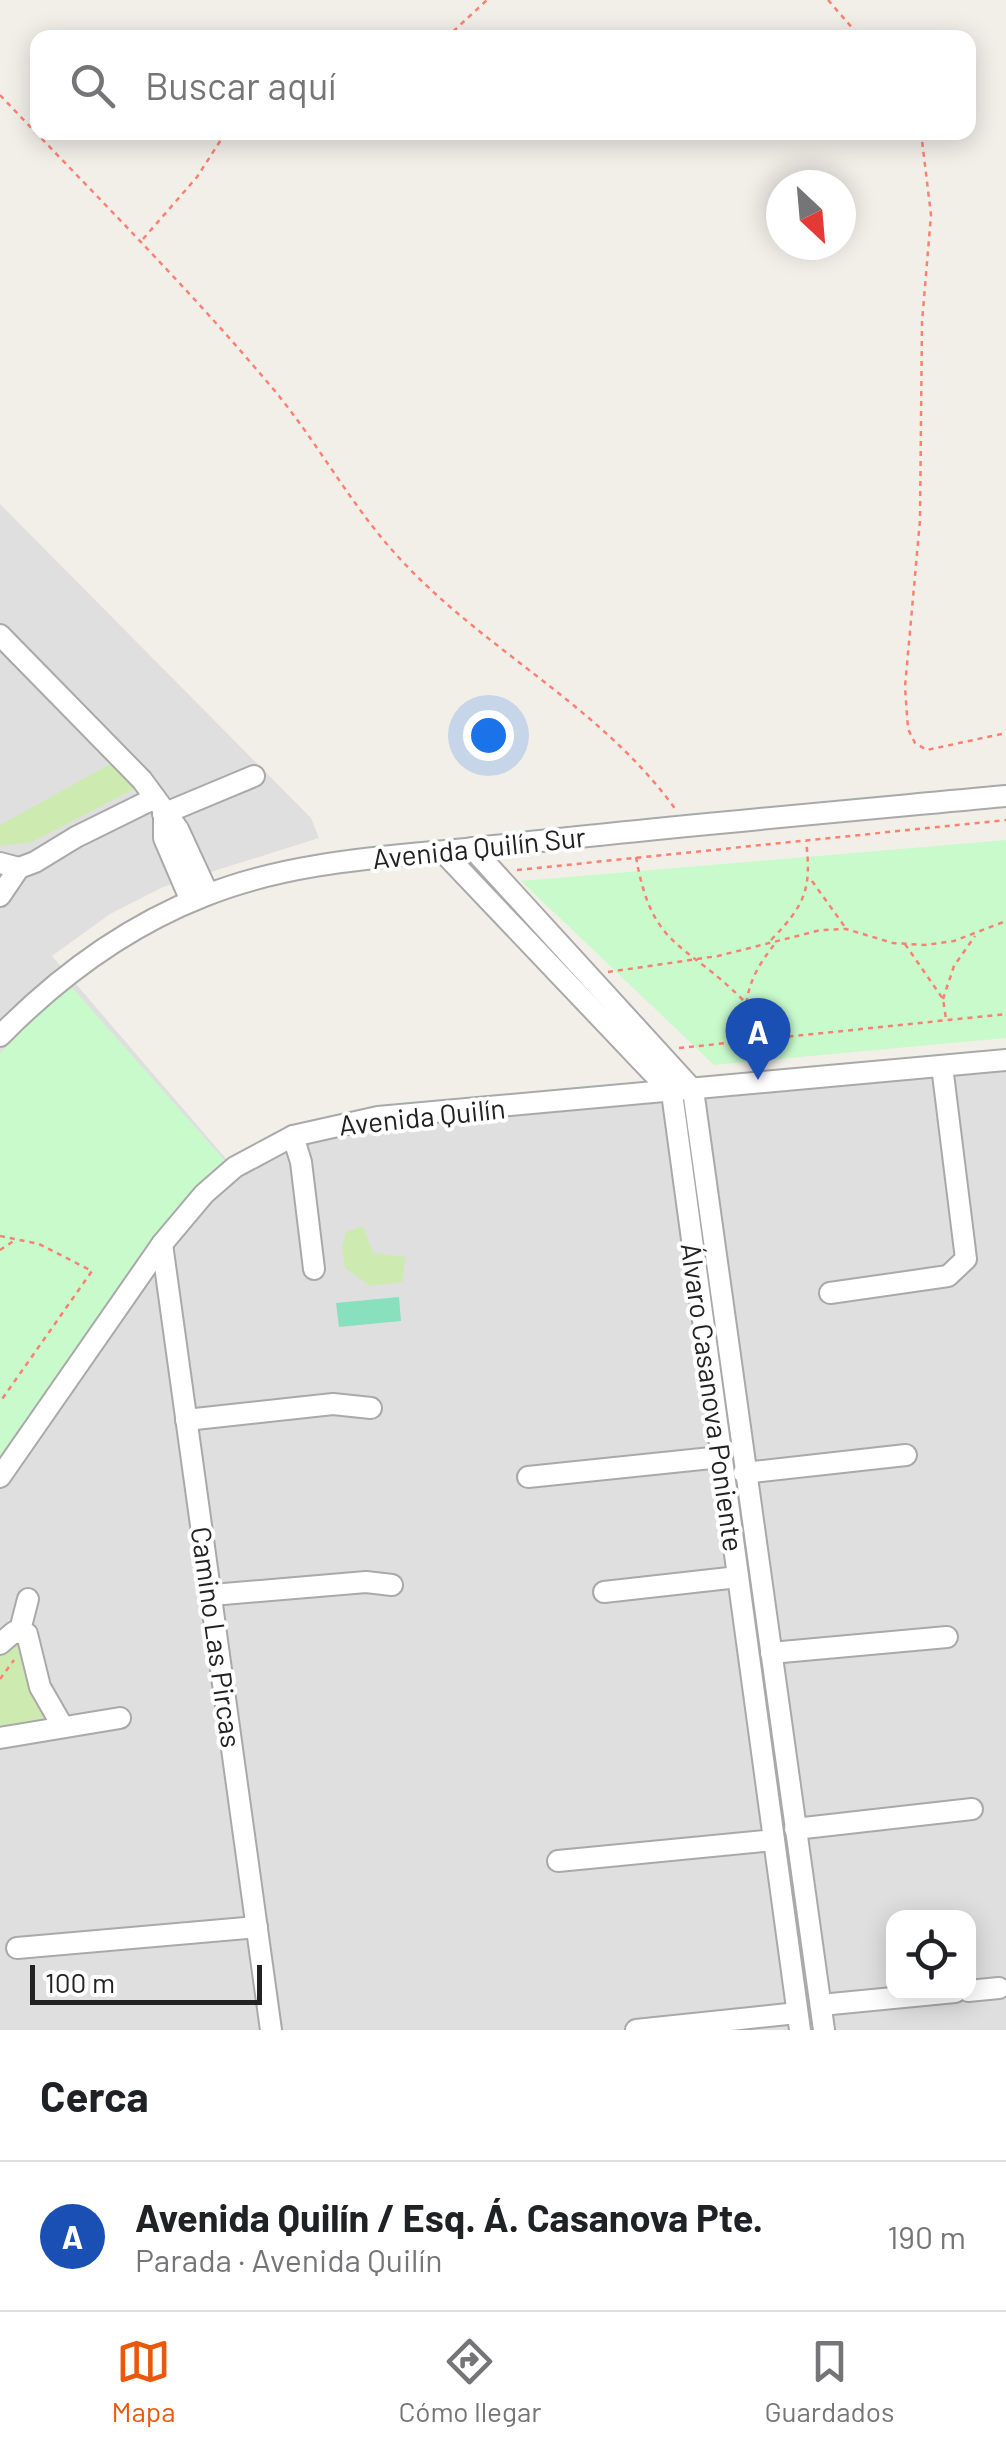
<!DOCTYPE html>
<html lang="es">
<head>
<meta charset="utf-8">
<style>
	body { margin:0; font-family:Barlow,sans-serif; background:#f2f2f2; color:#202124 }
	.controls { position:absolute; right:30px; bottom:30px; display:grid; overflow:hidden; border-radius:20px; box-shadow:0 5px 25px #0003 }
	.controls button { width:90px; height:90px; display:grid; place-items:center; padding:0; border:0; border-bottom:2px solid #e0e0e0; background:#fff; color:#202124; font:50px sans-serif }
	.compass { position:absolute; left:766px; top:170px; width:90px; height:90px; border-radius:50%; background:#fff; box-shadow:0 5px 25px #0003; rotate:154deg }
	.scale { position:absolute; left:30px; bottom:25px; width:232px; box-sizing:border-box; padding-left:10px; border:5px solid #222; border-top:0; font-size:28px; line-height:35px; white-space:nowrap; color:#222; -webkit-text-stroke:8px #fff; paint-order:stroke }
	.you { position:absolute; left:488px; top:735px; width:35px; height:35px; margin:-25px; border:8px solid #fff; border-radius:50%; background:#1a73e8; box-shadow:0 0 0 15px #1a73e833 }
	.badge { display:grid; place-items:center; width:65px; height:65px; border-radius:50%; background:#ea580c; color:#fff; font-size:32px; font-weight:700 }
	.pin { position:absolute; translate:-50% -82px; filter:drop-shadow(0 2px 5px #0008) }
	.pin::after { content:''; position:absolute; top:52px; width:35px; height:30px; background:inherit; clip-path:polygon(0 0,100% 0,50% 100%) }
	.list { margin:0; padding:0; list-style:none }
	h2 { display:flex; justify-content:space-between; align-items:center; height:130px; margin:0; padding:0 40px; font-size:42px }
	h2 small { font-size:32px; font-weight:400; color:#757577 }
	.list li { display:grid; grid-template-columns:65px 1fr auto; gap:30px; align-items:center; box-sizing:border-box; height:150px; padding:0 40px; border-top:2px solid #e0e0e0 }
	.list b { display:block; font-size:38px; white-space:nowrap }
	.list p { margin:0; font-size:32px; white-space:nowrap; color:#757577 }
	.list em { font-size:32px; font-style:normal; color:#757577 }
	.icon { flex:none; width:55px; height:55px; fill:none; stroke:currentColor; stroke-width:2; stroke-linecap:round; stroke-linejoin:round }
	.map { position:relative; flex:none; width:1006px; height:2030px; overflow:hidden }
	.search { position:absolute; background:#fff; box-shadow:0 5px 25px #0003; left:30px; right:30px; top:30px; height:110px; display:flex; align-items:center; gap:25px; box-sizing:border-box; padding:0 35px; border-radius:20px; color:#757577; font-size:38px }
	.sheet { height:280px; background:#fff }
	nav { display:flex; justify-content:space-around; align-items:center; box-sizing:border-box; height:140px; border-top:2px solid #e0e0e0; background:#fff; font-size:28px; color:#757577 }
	nav a { display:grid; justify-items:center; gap:5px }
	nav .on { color:#ea580c }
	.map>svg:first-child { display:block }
	.residential { fill:#e0dfdf; fill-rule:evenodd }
	.grass { fill:#cdebb0 }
	.park { fill:#c8facc }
	.pitch { fill:#88e0be }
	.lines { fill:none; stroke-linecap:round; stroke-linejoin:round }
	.minor-casing { stroke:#a9a9a9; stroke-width:24 }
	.path { stroke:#fa8072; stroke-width:2.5; stroke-dasharray:5 5; stroke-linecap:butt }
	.minor { stroke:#fff; stroke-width:20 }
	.labels { text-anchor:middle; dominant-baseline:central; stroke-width:8; stroke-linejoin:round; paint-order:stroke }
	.street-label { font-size:28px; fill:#222; stroke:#fff }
</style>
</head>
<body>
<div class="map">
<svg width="1006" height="2030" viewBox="0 0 1006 2030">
	<rect width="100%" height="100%" fill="#f2efe9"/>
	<path class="residential" d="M 0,504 L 311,818 L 319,838 L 163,887 L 110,914 L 52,956 L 228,1161 L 285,1131 L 1006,1051 L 1006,2030 L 0,2030 ZM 894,1918 L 968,1918 L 968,1992 L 894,1992 Z"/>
	<g class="grass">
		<path d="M 112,763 L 136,788 L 32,842 L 0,846 L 0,825 Z"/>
		<path d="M 363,1226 L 373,1253 L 406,1257 L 402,1282 L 370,1286 L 345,1268 L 342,1247 L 346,1232 Z"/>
		<path d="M 20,1642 L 45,1715 L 41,1723 L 0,1730 L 0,1654 L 11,1643 Z"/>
	</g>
	<g class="park">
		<path d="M 1006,840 L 1006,1038 L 714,1065 L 521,881 Z"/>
		<path d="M 61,975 L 226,1162 L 205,1182 L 0,1461 L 0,1054 Z"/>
	</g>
	<path class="pitch" d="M 399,1297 L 401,1321 L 339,1327 L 336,1303 Z"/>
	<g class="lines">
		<g class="minor-casing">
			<g id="minor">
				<path d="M 0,635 L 142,780 L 178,829 L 208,894"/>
				<path d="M 163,814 L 254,776"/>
				<path d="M 164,816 L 164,838 L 191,901"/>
				<path d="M 472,848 L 693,1090 L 824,2030"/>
				<path d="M 443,852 L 672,1093 L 800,2030"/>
				<path d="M 0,863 L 19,868 L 35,862 L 76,837 L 155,798"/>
				<path d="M 0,896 L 19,868"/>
				<path d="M 0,1036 C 59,976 125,927 204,896 C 296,859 397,857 494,846 C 664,827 835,812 1006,796"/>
				<path d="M 293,1136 L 301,1162 L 314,1269"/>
				<path d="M 162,1244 L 271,2030"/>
				<path d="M 830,1293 L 948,1276 L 966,1259 L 942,1066"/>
				<path d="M 186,1420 L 333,1404 L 371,1408"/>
				<path d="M 744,1473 L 906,1455"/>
				<path d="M 0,1477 L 162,1244 L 204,1194 L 235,1167 L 293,1136 L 378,1117 L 1006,1060"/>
				<path d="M 528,1477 L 721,1457"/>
				<path d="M 604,1592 L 738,1577"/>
				<path d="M 212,1595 L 366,1582 L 392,1585"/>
				<path d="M 20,1630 L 28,1599"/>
				<path d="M 0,1644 L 14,1632 L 27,1634 L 40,1687 L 63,1727"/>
				<path d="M 771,1653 L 947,1637"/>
				<path d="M 0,1738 L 120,1718"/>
				<path d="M 795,1829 L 972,1809"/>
				<path d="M 558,1861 L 774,1840"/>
				<path d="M 17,1948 L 257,1927"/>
				<path d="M 968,1991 L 999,1988"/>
				<path d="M 821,2005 L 955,1992"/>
				<path d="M 636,2030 L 797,2013"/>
			</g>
		</g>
		<g class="path">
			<path d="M 828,0 L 861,38"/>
			<path d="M 360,38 L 393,33 L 483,38"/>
			<path d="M 446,38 L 487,0"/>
			<path d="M 0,95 C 91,191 184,283 269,384 C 317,440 351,507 402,561 C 487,652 602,707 676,810"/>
			<path d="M 921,132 L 931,215 L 922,322 L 920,520 L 905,687 L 908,729 L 915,743 L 927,750 L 1006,733"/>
			<path d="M 143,239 L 197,177 L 226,132"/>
			<path d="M 636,857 C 652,950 685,941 744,1001"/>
			<path d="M 517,870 L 1006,820"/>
			<path d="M 812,881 L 845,927"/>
			<path d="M 771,940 C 805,905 812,889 806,841"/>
			<path d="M 905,944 L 943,999 L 946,1019"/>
			<path d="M 608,972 L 718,956 L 821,930 L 846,929 L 893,943 L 925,945 L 954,941 L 1006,921"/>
			<path d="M 943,999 L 954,966 L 975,936"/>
			<path d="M 679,1048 L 1006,1014"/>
			<path d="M 749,1063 C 744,1007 740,987 777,941"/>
			<path d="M 0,1236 L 39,1244 L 92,1271 L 0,1402"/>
			<path d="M 0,1250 L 15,1240"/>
			<path d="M 0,1679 L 14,1660"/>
		</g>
		<use href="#minor" class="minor"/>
	</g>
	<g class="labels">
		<g class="street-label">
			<text transform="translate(479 847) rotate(-6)">Avenida Quilín Sur</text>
			<text transform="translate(422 1116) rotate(-6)">Avenida Quilín</text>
			<text transform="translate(713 1397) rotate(82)">Álvaro Casanova Poniente</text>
			<text transform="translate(217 1637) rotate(82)">Camino Las Pircas</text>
		</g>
	</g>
</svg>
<div class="controls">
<button><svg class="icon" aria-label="locate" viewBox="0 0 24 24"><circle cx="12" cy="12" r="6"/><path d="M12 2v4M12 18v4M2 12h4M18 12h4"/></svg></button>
</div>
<svg class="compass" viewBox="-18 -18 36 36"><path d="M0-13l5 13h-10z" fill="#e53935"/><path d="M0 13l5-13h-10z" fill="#757577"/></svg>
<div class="scale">100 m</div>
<div class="you"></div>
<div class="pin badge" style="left:758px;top:1080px;background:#1a4fb4">A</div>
<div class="search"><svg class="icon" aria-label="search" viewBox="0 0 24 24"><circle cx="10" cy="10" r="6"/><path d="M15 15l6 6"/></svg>Buscar aquí</div>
</div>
<section class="sheet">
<h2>Cerca<small></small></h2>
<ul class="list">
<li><span class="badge" style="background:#1a4fb4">A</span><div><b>Avenida Quilín / Esq. Á. Casanova Pte.</b><p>Parada · Avenida Quilín</p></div><em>190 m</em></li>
</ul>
</section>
<nav>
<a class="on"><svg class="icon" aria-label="map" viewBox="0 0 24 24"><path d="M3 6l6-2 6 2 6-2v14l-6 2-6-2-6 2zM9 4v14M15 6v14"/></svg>Mapa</a>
<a><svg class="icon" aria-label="directions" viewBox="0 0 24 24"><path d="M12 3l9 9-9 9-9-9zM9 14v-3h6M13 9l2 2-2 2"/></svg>Cómo llegar</a>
<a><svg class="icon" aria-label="saved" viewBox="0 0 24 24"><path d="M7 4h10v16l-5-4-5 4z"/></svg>Guardados</a>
</nav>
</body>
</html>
